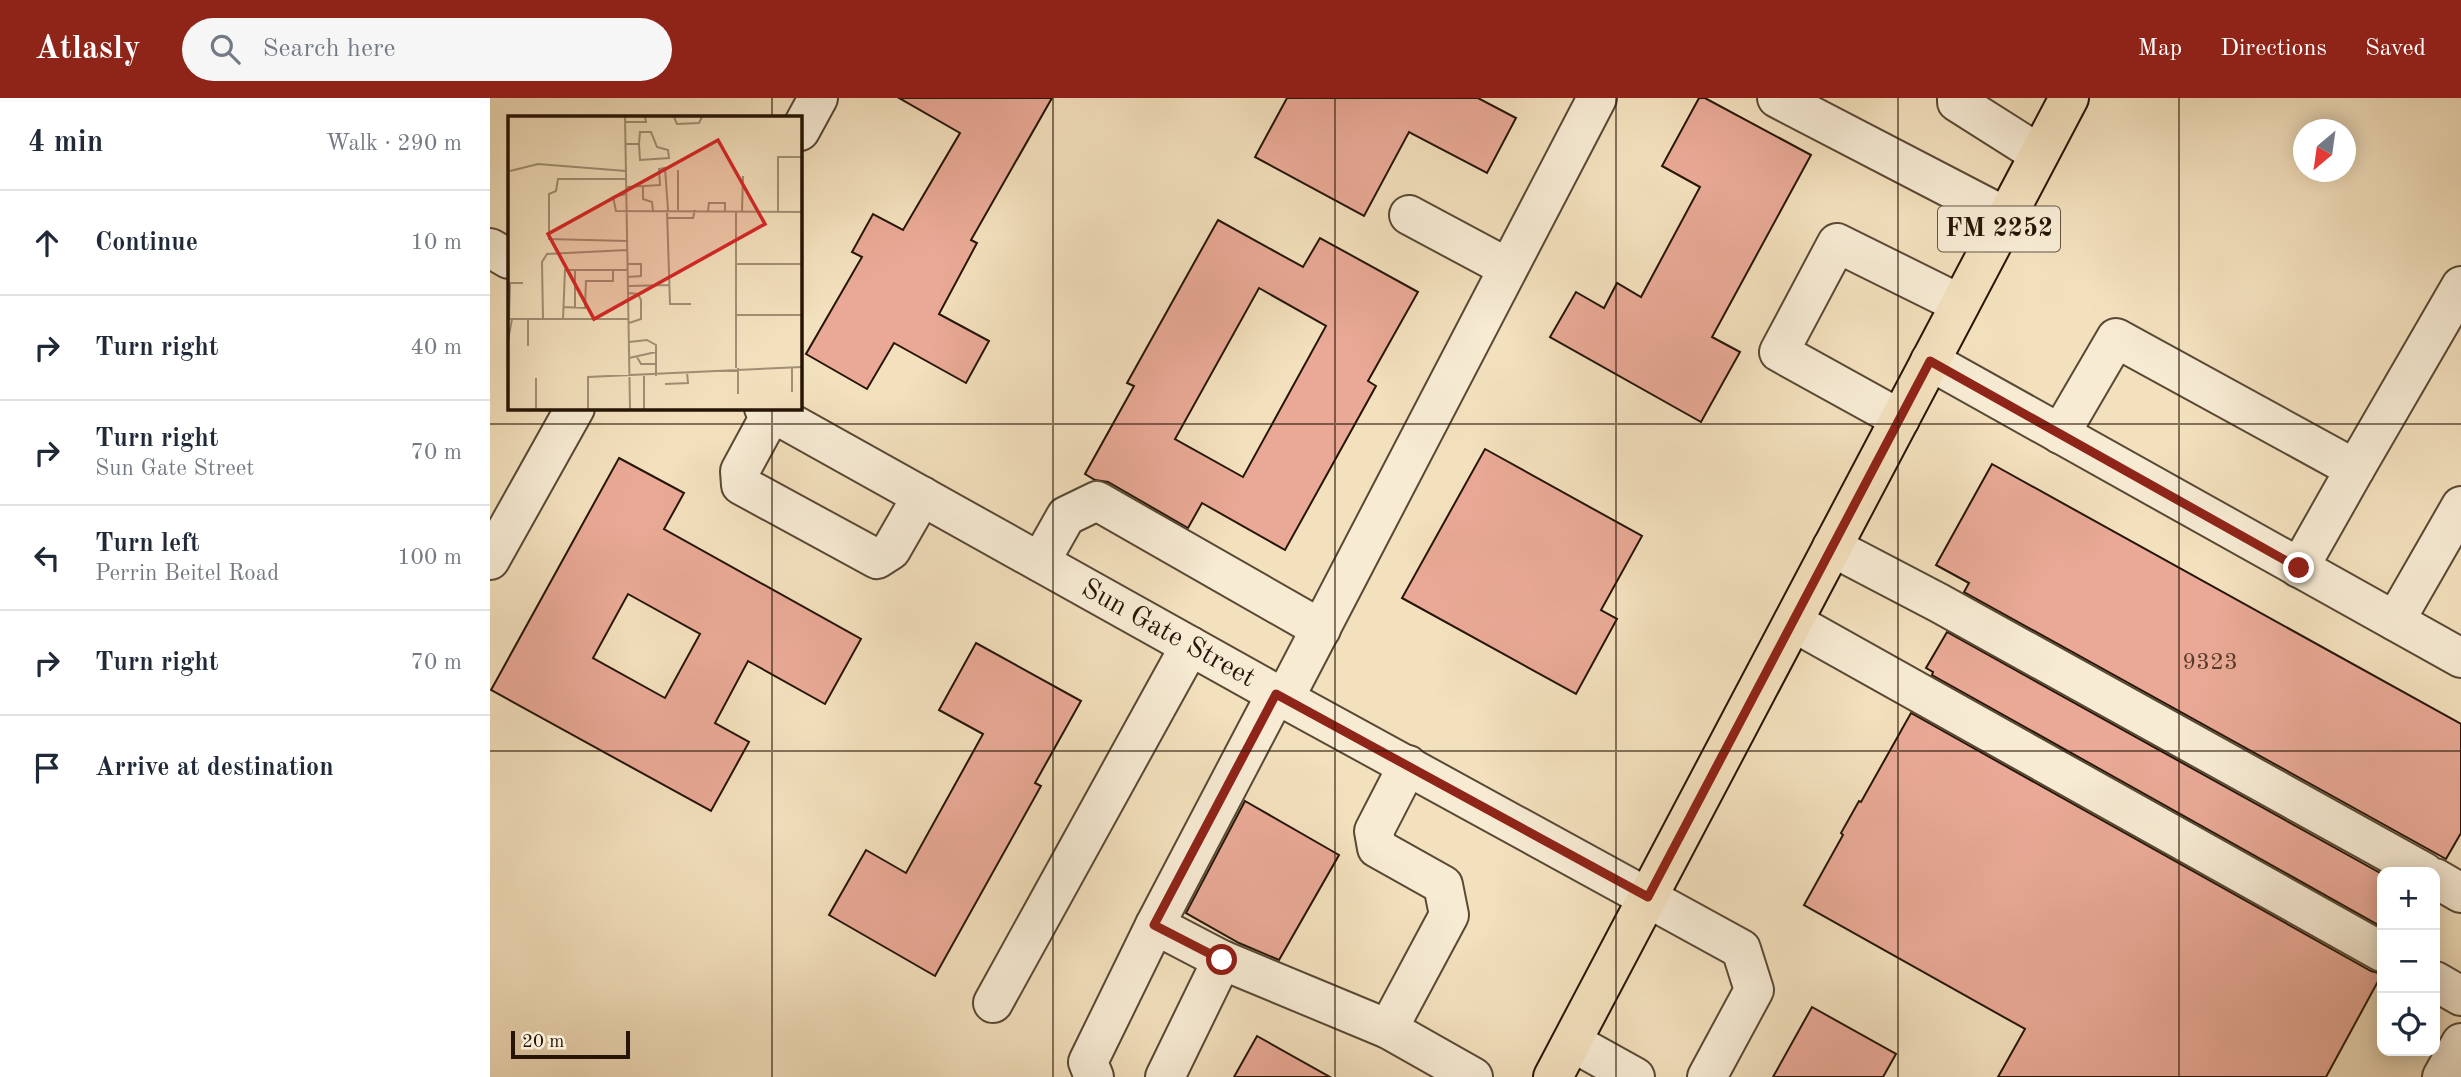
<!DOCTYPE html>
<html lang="en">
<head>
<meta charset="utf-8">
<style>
	body { margin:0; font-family:"Old Standard TT",serif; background:#f6f6f7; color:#1f2937 }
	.controls { position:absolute; right:21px; bottom:21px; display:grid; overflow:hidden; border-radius:14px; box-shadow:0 4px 18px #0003 }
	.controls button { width:63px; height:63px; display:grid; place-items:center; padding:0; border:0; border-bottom:2px solid #e0e1e3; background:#fff; color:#1f2937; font:35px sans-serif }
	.compass { position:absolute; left:1803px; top:21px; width:63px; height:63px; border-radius:50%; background:#fff; box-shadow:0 4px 18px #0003; rotate:209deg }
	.scale { position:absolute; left:21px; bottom:18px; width:119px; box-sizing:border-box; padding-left:7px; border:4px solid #261506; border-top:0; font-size:19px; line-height:24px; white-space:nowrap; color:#261506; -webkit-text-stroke:5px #f7ebd4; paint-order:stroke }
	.stop { position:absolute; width:21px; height:21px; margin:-16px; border:5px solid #8f2418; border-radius:50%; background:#fff }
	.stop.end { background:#8f2418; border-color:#fff; box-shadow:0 2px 7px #0008 }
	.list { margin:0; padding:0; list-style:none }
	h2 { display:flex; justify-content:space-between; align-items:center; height:91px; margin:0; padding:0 28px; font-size:30px }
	h2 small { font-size:23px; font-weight:400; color:#747a83 }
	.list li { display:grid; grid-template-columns:46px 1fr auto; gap:21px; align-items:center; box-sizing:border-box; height:105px; padding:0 28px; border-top:2px solid #e0e1e3 }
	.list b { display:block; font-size:26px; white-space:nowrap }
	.list p { margin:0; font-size:23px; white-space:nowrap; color:#747a83 }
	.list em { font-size:23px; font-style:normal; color:#747a83 }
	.icon { flex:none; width:38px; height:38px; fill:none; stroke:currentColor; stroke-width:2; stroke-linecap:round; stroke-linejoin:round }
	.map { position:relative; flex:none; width:1971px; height:979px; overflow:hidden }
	header { display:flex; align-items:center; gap:42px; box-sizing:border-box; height:98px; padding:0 35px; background:#8f2418; color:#fff }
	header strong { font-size:33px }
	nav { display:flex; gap:38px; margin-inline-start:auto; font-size:24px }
	.search { width:490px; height:63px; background:#f6f6f7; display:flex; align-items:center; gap:18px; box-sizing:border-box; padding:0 24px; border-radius:38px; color:#747a83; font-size:26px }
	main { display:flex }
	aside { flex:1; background:#fff }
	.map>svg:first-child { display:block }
	.building { fill:#e9a996; stroke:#261506; stroke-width:2; fill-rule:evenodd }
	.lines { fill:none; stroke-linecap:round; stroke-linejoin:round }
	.minor-casing { stroke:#594834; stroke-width:42 }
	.major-casing { stroke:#261506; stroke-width:42 }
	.minor { stroke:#f7ebd4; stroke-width:38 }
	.major { stroke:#f3e0bd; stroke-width:38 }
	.route { stroke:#8f2418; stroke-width:9 }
	.grid { fill:none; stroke:#261506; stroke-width:2; stroke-opacity:0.55 }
	.labels { text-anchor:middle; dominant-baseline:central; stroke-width:6; stroke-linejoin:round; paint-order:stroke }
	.number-label { font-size:24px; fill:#573a2a }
	.shield { fill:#f7ebd4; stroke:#655544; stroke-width:2 }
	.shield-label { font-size:26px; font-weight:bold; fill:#261506 }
	.street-label { font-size:28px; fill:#261506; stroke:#f7ebd4 }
	.inset-road { fill:none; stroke:#a18f74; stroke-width:2 }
	.view { fill:#d62828; fill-opacity:0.15; stroke:#d62828; stroke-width:3.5 }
	.inset-edge { fill:none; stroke:#261506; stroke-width:3.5 }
</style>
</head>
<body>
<header>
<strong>Atlasly</strong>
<div class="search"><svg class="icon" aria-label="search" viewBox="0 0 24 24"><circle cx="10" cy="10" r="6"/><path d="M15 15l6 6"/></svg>Search here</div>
<nav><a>Map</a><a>Directions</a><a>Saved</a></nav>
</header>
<main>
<aside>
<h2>4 min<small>Walk · 290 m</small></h2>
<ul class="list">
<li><svg class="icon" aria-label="ahead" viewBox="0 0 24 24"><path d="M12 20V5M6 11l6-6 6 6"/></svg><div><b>Continue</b></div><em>10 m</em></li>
<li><svg class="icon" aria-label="right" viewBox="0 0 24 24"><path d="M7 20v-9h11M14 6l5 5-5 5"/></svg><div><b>Turn right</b></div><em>40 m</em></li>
<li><svg class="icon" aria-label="right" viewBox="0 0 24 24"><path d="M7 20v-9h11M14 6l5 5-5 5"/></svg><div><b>Turn right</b><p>Sun Gate Street</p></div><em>70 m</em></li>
<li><svg class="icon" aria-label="left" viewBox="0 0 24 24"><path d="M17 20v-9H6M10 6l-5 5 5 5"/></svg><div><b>Turn left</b><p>Perrin Beitel Road</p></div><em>100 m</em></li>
<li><svg class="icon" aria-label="right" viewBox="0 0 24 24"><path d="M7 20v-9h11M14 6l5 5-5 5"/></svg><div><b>Turn right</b></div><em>70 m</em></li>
<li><svg class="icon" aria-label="arrive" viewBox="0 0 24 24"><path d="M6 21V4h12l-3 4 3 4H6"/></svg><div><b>Arrive at destination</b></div></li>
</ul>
</aside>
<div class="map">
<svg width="1971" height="979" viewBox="0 0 1971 979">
	<rect width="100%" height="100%" fill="#f3e0bd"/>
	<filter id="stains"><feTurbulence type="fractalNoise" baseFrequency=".00286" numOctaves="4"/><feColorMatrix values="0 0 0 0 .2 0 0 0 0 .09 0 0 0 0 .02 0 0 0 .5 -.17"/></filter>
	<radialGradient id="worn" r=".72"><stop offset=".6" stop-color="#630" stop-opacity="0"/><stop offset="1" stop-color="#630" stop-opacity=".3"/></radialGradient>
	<g class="building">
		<path d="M 409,0 L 562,0 L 481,142 L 487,145 L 449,216 L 499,243 L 476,285 L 404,245 L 377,291 L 316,256 L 372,159 L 362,154 L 383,116 L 413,132 L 470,35 Z"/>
		<path d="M 797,0 L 988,0 L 1026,20 L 997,75 L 919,34 L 874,118 L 765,59 Z"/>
		<path d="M 1209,0 L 1215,0 L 1321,57 L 1222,239 L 1250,254 L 1211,324 L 1060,239 L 1086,194 L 1114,210 L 1127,185 L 1151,199 L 1210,89 L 1172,68 Z"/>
		<path d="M 728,122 L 813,169 L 830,140 L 928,194 L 878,283 L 886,288 L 795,452 L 712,405 L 698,430 L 618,384 L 605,382 L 595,376 L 644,288 L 637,285 ZM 769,190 L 836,228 L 753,379 L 685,341 Z"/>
		<path d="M 995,351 L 1152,438 L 1111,512 L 1127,521 L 1086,596 L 912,500 Z"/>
		<path d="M 129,360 L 194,395 L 174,431 L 371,541 L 335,606 L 258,563 L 225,625 L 259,644 L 221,713 L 1,592 ZM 138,496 L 210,536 L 175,600 L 103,560 Z"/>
		<path d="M 1502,366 L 1971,626 L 1971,735 L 1956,761 L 1474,494 L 1479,485 L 1446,467 Z"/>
		<path d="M 1457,534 L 1892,776 L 1892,829 L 1442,577 L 1443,574 L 1436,570 Z"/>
		<path d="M 486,545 L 591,603 L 545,685 L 551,688 L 445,878 L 339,817 L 376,752 L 416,775 L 493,636 L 449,612 Z"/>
		<path d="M 1421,615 L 1881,873 L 1892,876 L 1836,979 L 1508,979 L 1535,931 L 1314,807 L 1353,737 L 1351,735 L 1369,703 L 1371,704 Z"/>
		<path d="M 755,703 L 849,757 L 789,862 L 749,845 L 696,815 Z"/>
		<path d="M 1322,909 L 1406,956 L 1393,979 L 1283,979 Z"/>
		<path d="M 767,938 L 840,979 L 744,979 Z"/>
	</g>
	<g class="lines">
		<g class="minor-casing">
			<g id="minor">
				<path d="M 1287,0 L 1516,119"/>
				<path d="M 1467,0 L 1467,4 L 1549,56"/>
				<path d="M 310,33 L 328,0"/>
				<path d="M 919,117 L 1018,170"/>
				<path d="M 0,150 L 19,161"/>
				<path d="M 1440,263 L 1971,560"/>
				<path d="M 274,310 L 786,596 L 1251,851 L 1264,892 L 1217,979"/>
				<path d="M 282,314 L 250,373 L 251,387 L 387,461 L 401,452 L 432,398"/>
				<path d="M 1410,321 L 1289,254 L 1347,145 L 1470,206"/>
				<path d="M 1570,336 L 1626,240 L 1865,371 L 1971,188"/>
				<path d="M 1342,449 L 1449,505 L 1934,774"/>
				<path d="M 0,462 L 85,310"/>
				<path d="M 550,464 L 576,418 L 607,403 L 831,531"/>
				<path d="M 1809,470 L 1865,371"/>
				<path d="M 1905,523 L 1971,408"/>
				<path d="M 1303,524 L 1892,854"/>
				<path d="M 794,601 L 1107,0"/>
				<path d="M 1945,780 L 1971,795"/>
				<path d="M 665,827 L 732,862 L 898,931 L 983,979"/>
				<path d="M 1945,883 L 1971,898"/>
				<path d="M 503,905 L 700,548"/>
				<path d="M 898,931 L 959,817 L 953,787 L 887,750 L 884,733 L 918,667"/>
				<path d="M 1082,944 L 1145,979"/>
				<path d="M 604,979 L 598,964 L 665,827 L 786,596"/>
				<path d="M 675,979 L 732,862"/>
				<path d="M 1952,979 L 1971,945"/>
			</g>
		</g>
		<g class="major-casing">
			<path id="major" d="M 1063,979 L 1579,0"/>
		</g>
		<use href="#minor" class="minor"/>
		<use href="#major" class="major"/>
	</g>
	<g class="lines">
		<path class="route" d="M 732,862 L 664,827 L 786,596 L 1158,799 L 1440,263 L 1809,470"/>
	</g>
	<path class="grid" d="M 282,0 L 282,19M 563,0 L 563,979M 845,0 L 845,979M 1126,0 L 1126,979M 1408,0 L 1408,979M 1689,0 L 1689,979M 282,310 L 282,979M 0,326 L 1971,326M 0,653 L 1971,653"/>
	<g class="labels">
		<g class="number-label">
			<text x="1720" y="565">9323</text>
		</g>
		<rect class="shield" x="1448" y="108.5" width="122" height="45" rx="5"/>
		<g class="shield-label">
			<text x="1509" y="131">FM 2252</text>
		</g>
		<g class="street-label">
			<text transform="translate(678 536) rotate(29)">Sun Gate Street</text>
		</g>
	</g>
	<g transform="translate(18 18)">
		<rect width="294" height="294" fill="#f3e0bd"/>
		<path class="inset-road" d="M 117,1 L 122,293M 166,1 L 169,8 L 191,7 L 194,1M 117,6 L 138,6 L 137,1M 118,28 L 131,28 L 132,44 L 161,42 L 160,34 L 149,31 L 143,16 L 132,16 L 131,28M 170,54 L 170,94M 2,55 L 30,48 L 118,55M 118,63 L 50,63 L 48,75 L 41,78 L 41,123 L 119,125M 152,69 L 151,53 L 157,52 L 160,94M 118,71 L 153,69M 135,71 L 135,83 L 144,86 L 145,95M 118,78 L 105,81 L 108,95 L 294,96M 159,94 L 162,188 L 183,188M 200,95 L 201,87 L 217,87 L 217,95M 234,95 L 235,60M 270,96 L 270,41 L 294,41M 160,102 L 185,102 L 187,94M 120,148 L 133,148 L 133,160 L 120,161M 228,148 L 294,148M 120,170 L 161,169M 120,177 L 130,178 L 133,184 L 133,203 L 121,207M 55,191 L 77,192 L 78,165 L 105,165 L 105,154M 67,192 L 67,154M 228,199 L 294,199M 0,203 L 121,203M 1,203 L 2,167 L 15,167M 35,203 L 34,146 L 39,138 L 119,134M 55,203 L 57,154 L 120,154M 0,225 L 4,203M 121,226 L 139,224 L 148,229 L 148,236M 20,230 L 20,203M 129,241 L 133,248 L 148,248M 121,242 L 148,236 L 148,260M 228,252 L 228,95M 230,252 L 230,278M 157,268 L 180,267 L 179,256M 284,276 L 284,251M 28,293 L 28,262M 80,293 L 80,261 L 294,251M 136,293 L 136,260"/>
		<path class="view" d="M 210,24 L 257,108 L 86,203 L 40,118 Z"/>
		<rect width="294" height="294" class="inset-edge"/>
	</g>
	<rect width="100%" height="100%" filter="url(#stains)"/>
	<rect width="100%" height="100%" fill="url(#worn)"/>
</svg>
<div class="controls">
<button>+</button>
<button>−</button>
<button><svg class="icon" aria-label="locate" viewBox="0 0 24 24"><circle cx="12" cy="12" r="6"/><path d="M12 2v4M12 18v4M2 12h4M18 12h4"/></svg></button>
</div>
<svg class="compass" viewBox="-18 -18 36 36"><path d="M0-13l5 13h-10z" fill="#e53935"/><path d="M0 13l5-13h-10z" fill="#747a83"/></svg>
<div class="scale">20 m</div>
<div class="stop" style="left:732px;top:862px"></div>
<div class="stop end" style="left:1809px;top:470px"></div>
</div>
</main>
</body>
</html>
